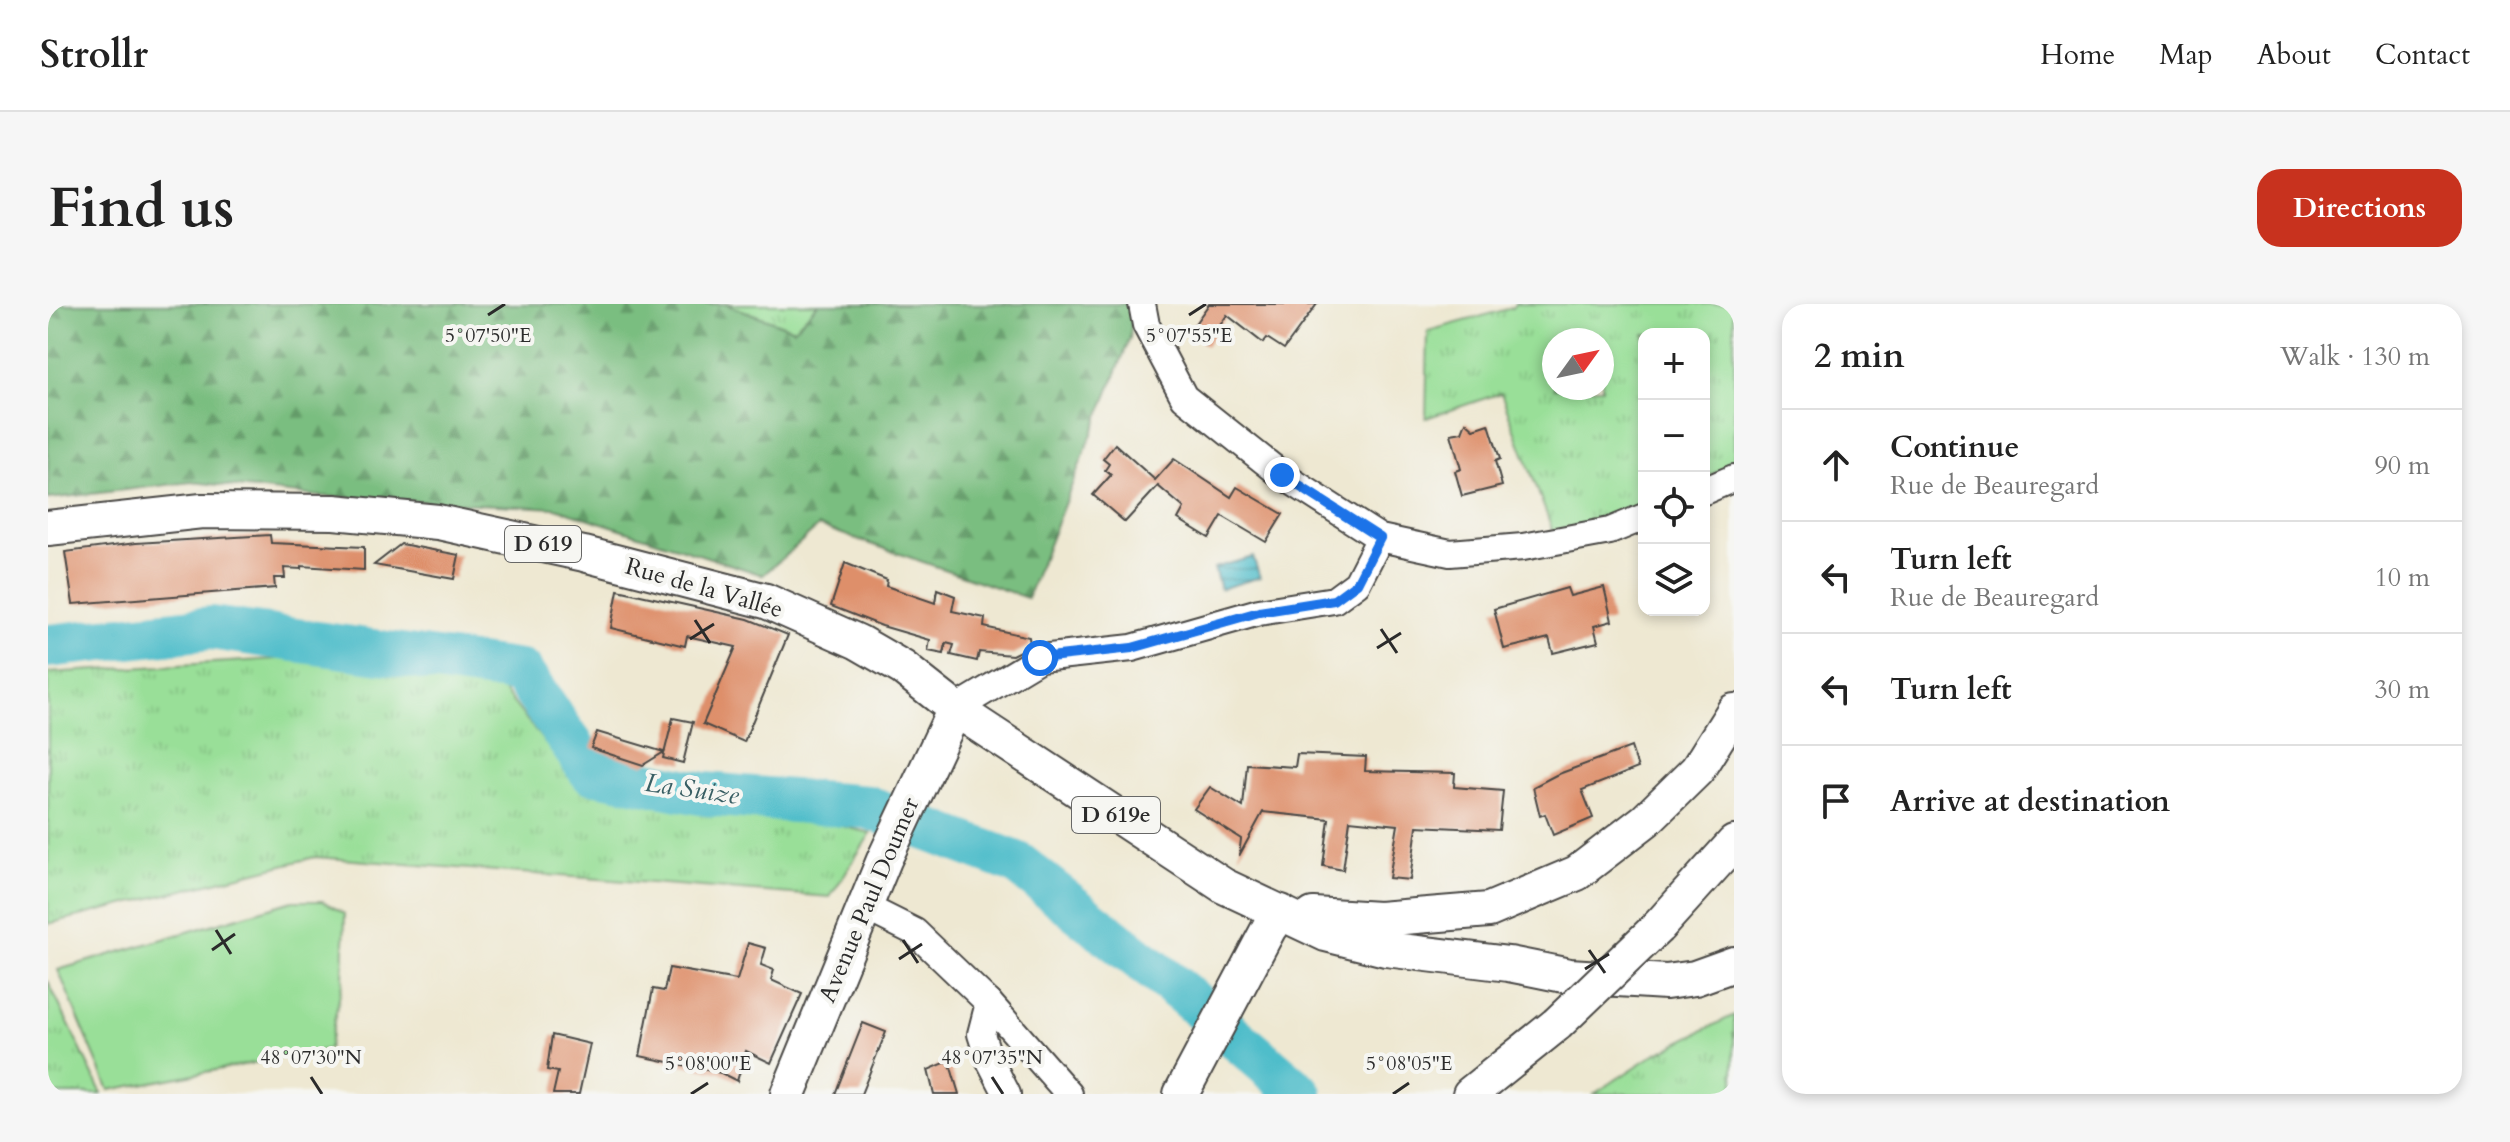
<!DOCTYPE html>
<html lang="en">
<head>
<meta charset="utf-8">
<style>
	body { margin:0; font-family:Cardo,serif; background:#f6f6f6; color:#222 }
	.controls { position:absolute; right:24px; top:24px; display:grid; overflow:hidden; border-radius:16px; box-shadow:0 4px 12px #0003 }
	.controls button { width:72px; height:72px; display:grid; place-items:center; padding:0; border:0; border-bottom:2px solid #e0e0e0; background:#fff; color:#222; font:40px sans-serif }
	.compass { position:absolute; left:1494px; top:24px; width:72px; height:72px; border-radius:50%; background:#fff; box-shadow:0 4px 12px #0003; rotate:57deg }
	.stop { position:absolute; width:24px; height:24px; margin:-18px; border:6px solid #1a73e8; border-radius:50%; background:#fff }
	.stop.end { background:#1a73e8; border-color:#fff; box-shadow:0 2px 8px #0008 }
	.list { margin:0; padding:0; list-style:none }
	h2 { display:flex; justify-content:space-between; align-items:center; height:104px; margin:0; padding:0 32px; font-size:34px }
	h2 small { font-size:26px; font-weight:400; color:#767676 }
	.list li { display:grid; grid-template-columns:52px 1fr auto; gap:24px; align-items:center; box-sizing:border-box; height:112px; padding:0 32px; border-top:2px solid #e0e0e0 }
	.list b { display:block; font-size:30px; white-space:nowrap }
	.list p { margin:0; font-size:26px; white-space:nowrap; color:#767676 }
	.list em { font-size:26px; font-style:normal; color:#767676 }
	.icon { flex:none; width:44px; height:44px; fill:none; stroke:currentColor; stroke-width:2; stroke-linecap:round; stroke-linejoin:round }
	.map { position:relative; flex:none; width:1686px; height:790px; overflow:hidden; border-radius:24px }
	header { display:flex; align-items:center; gap:48px; box-sizing:border-box; height:112px; padding:0 40px; background:#fff; border-bottom:2px solid #e0e0e0 }
	header strong { font-size:38px }
	nav { display:flex; gap:44px; margin-inline-start:auto; font-size:28px }
	.intro { display:flex; align-items:center; justify-content:space-between; box-sizing:border-box; height:192px; padding:0 48px }
	h1 { margin:0; font-size:56px }
	.button { padding:20px 36px; border-radius:24px; background:#c8321e; color:#fff; font-size:28px; font-weight:700 }
	main { display:flex; gap:48px; padding:0 48px }
	aside { flex:1; background:#fff; border-radius:24px; box-shadow:0 4px 12px #0003 }
	.map>svg:first-child { display:block }
	.grass { fill:url(#grass-tufts); stroke:#628562; stroke-width:2; fill-rule:evenodd }
	.forest { fill:url(#forest-firs); stroke:#527456; stroke-width:2 }
	.pitch { fill:#99df98; stroke:#628562; stroke-width:2 }
	.water { fill:url(#water-rules); stroke:#3e747a; stroke-width:2 }
	.lines { fill:none; stroke-linecap:round; stroke-linejoin:round }
	.river { stroke:#50bdca; stroke-width:44 }
	.building { fill:#de8f6b }
	.minor-casing { stroke:#484744; stroke-width:30 }
	.major-casing { stroke:#484744; stroke-width:38 }
	.minor { stroke:#fff; stroke-width:26 }
	.major { stroke:#fff; stroke-width:34 }
	.major-bridge-casing { stroke:#484744; stroke-width:38; stroke-linecap:butt }
	.major-bridge { stroke:#fff; stroke-width:34 }
	.route { stroke:#1a73e8; stroke-width:10 }
	.ticks { fill:none; stroke:#2b2b2b; stroke-width:3 }
	.labels { text-anchor:middle; dominant-baseline:central; stroke-width:8; stroke-linejoin:round; paint-order:stroke }
	.shield { fill:#f6f6f2; stroke:#686867; stroke-width:2 }
	.shield-label { font-size:22px; font-weight:bold; fill:#2b2b2b }
	.street-label { font-size:24px; fill:#2b2b2b; stroke:#f6f6f2 }
	.water-label { font-size:26px; font-style:italic; fill:#385e63; stroke:#f6f6f2 }
	.ticks-label { font-size:20px; text-anchor:middle; fill:#2b2b2b; stroke:#f6f6f2; stroke-width:8; stroke-linejoin:round; paint-order:stroke }
</style>
</head>
<body>
<header>
<strong>Strollr</strong>
<nav><a>Home</a><a>Map</a><a>About</a><a>Contact</a></nav>
</header>
<div class="intro"><h1>Find us</h1><a class="button">Directions</a></div>
<main>
<div class="map">
<svg width="1686" height="790" viewBox="0 0 1686 790">
	<defs>
		<pattern id="grass-tufts" width="24" height="20" patternUnits="userSpaceOnUse" patternTransform="scale(2)"><rect width="24" height="20" fill="#99df98"/><path d="M3 7l-1-3M5 7V3M7 7l1-3M15 17l-1-3M17 17v-4M19 17l1-3" fill="none" stroke="#84c083"/></pattern>
		<pattern id="forest-firs" width="22" height="20" patternUnits="userSpaceOnUse" patternTransform="scale(2)"><rect width="22" height="20" fill="#7abe80"/><path d="M5 1l3.5 6h-7zM16 11l3.5 6h-7z" fill="#649b69"/></pattern>
		<pattern id="water-rules" width="6" height="5" patternUnits="userSpaceOnUse" patternTransform="scale(2)"><rect width="6" height="5" fill="#50bdca"/><path d="M0 2.5h6" fill="none" stroke="#439aa4"/></pattern>
	</defs>
	<rect width="100%" height="100%" fill="#f6f6f2"/>
	<filter id="ink" filterUnits="userSpaceOnUse"><feTurbulence type="fractalNoise" baseFrequency=".0125" numOctaves="2"/><feDisplacementMap in="SourceGraphic" scale="16" xChannelSelector="R" yChannelSelector="G"/><feConvolveMatrix kernelMatrix="1 2 1 2 8 2 1 2 1" color-interpolation-filters="sRGB"/></filter>
	<filter id="wash" filterUnits="userSpaceOnUse"><feTurbulence type="fractalNoise" baseFrequency=".006" numOctaves="4" result="noise"/><feDisplacementMap in="SourceGraphic" scale="32" xChannelSelector="R" yChannelSelector="G"/><feGaussianBlur stdDeviation="1.8" result="paint"/><feColorMatrix in="noise" values="0 0 0 0 0 0 0 0 0 0 0 0 0 0 0 0 0 1.4 0 .05"/><feComposite in="paint" operator="in"/></filter>
	<g filter="url(#wash)">
		<rect width="100%" height="100%" fill="#eee8d2"/>
		<g class="grass">
			<path d="M 677,0 L 770,0 L 746,25 Z"/>
			<path d="M 1467,0 L 1686,0 L 1686,162 L 1656,173 L 1656,30 L 1596,30 L 1596,201 L 1564,215 L 1505,227 L 1453,89 L 1378,114 L 1380,27 L 1464,4 ZM 1506,36 L 1554,36 L 1554,84 L 1506,84 Z"/>
			<path d="M 245,354 L 447,376 L 511,456 L 823,529 L 782,593 L 267,553 L 0,620 L 0,369 Z"/>
			<path d="M 0,677 L 54,790 L 0,790 Z"/>
			<path d="M 1686,711 L 1686,790 L 1546,790 L 1607,750 Z"/>
		</g>
		<path class="forest" d="M 0,0 L 677,0 L 746,25 L 770,0 L 1085,0 L 1082,34 L 979,294 L 771,222 L 715,271 L 508,204 L 268,192 L 144,178 L 0,195 Z"/>
		<path class="pitch" d="M 245,597 L 275,597 L 297,610 L 295,676 L 280,745 L 61,786 L 10,666 Z"/>
		<path class="water" d="M 1205,253 L 1212,273 L 1172,285 L 1166,264 Z"/>
		<g class="lines">
			<path class="river" d="M 0,342 L 163,324 L 473,368 L 543,468 L 657,490 L 820,503 L 969,559 L 1136,690 L 1253,790"/>
		</g>
		<g id="blocks">
			<g class="building">
				<path d="M 1161,0 L 1269,0 L 1236,45 L 1219,34 L 1215,39 L 1179,11 L 1158,42 L 1141,28 Z"/>
				<path d="M 1418,118 L 1426,125 L 1441,120 L 1452,155 L 1447,157 L 1454,182 L 1414,192 L 1407,167 L 1413,165 L 1403,130 L 1414,128 Z"/>
				<path d="M 1067,140 L 1107,176 L 1126,155 L 1183,193 L 1189,183 L 1235,210 L 1218,238 L 1174,212 L 1161,234 L 1130,215 L 1136,204 L 1110,182 L 1077,218 L 1045,191 L 1063,171 L 1057,166 L 1061,160 L 1055,155 Z"/>
				<path d="M 222,231 L 223,239 L 316,243 L 316,266 L 253,262 L 253,265 L 236,264 L 237,274 L 226,274 L 227,284 L 25,300 L 17,248 L 88,239 Z"/>
				<path d="M 353,240 L 411,251 L 406,275 L 326,261 Z"/>
				<path d="M 797,259 L 839,276 L 838,282 L 887,299 L 889,285 L 907,292 L 904,307 L 937,314 L 936,323 L 981,333 L 982,342 L 964,351 L 931,348 L 929,357 L 903,351 L 906,341 L 898,339 L 896,350 L 880,347 L 882,336 L 834,322 L 783,302 Z"/>
				<path d="M 1556,283 L 1564,317 L 1546,322 L 1550,338 L 1505,349 L 1501,334 L 1456,345 L 1446,305 L 1519,284 L 1522,292 Z"/>
				<path d="M 570,286 L 700,315 L 740,331 L 696,438 L 655,420 L 688,343 L 639,332 L 637,342 L 563,324 Z"/>
				<path d="M 625,414 L 645,418 L 635,459 L 615,454 Z"/>
				<path d="M 549,428 L 616,448 L 595,461 L 543,444 Z"/>
				<path d="M 1583,443 L 1590,464 L 1534,486 L 1545,514 L 1505,531 L 1497,510 L 1492,512 L 1485,483 L 1508,471 Z"/>
				<path d="M 1249,450 L 1318,453 L 1317,467 L 1407,469 L 1406,483 L 1455,487 L 1451,526 L 1369,522 L 1362,576 L 1341,574 L 1350,521 L 1302,516 L 1295,566 L 1275,562 L 1281,515 L 1215,508 L 1191,552 L 1193,535 L 1146,505 L 1162,483 L 1195,503 L 1199,460 L 1247,463 Z"/>
				<path d="M 700,639 L 718,644 L 713,661 L 726,666 L 723,676 L 754,690 L 723,759 L 698,747 L 689,777 L 673,769 L 592,752 L 605,685 L 616,687 L 621,664 L 689,676 Z"/>
				<path d="M 815,719 L 838,728 L 813,790 L 787,790 Z"/>
				<path d="M 504,731 L 542,740 L 531,790 L 505,790 L 510,768 L 499,766 Z"/>
				<path d="M 901,757 L 911,790 L 886,790 L 880,766 Z"/>
			</g>
		</g>
	</g>
	<g filter="url(#ink)">
		<use href="#blocks" fill-opacity="0" stroke="#484744" stroke-width="2"/>
		<g class="lines">
			<g class="minor-casing">
				<g id="minor">
					<path d="M 1094,0 L 1098,21 L 1136,93 L 1234,171 L 1332,234 L 1402,249 L 1475,243 L 1562,227 L 1596,213"/>
					<path d="M 1656,187 L 1686,174"/>
					<path d="M 907,405 L 992,354 L 1084,344 L 1211,308 L 1286,296 L 1309,279 L 1332,234"/>
					<path d="M 817,603 L 867,628 L 941,699 L 1021,790"/>
					<path d="M 941,699 L 933,730 L 941,755 L 959,790"/>
				</g>
			</g>
			<g class="major-casing">
				<g id="major">
					<path d="M 0,224 L 154,207 L 286,208 L 390,218 L 536,250 L 718,297 L 810,338 L 855,364 L 907,405 L 1176,582 L 1278,630 L 1338,645 L 1461,660 L 1521,672 L 1618,678 L 1647,674 L 1686,660"/>
					<path d="M 1265,611 L 1331,615 L 1441,606 L 1529,569 L 1598,516 L 1649,466 L 1686,407"/>
					<path d="M 1610,623 L 1686,539"/>
					<path d="M 740,790 L 836,556 L 907,405"/>
					<path d="M 1133,790 L 1221,624 L 1233,608"/>
					<path d="M 1422,790 L 1509,720"/>
				</g>
			</g>
			<use href="#minor" class="minor"/>
			<use href="#major" class="major"/>
			<g class="major-bridge-casing">
				<path id="major-bridge" d="M 1509,720 L 1610,623"/>
			</g>
			<use href="#major-bridge" class="major-bridge"/>
		</g>
	</g>
	<g class="lines" filter="url(#ink)">
		<path class="route" d="M 992,354 L 1084,344 L 1211,308 L 1286,296 L 1309,279 L 1332,234 L 1234,171"/>
	</g>
	<path class="ticks" d="M 440,11 L 457,0M 1141,11 L 1158,0M 647,316 L 662,339M 1333,325 L 1349,349M 642,335 L 666,320M 1329,344 L 1353,329M 168,626 L 183,650M 855,636 L 870,659M 164,646 L 187,630M 1541,646 L 1557,669M 851,655 L 874,640M 1537,665 L 1561,650M 263,773 L 274,790M 944,773 L 955,790M 643,790 L 660,779M 1345,790 L 1361,779"/>
	<g class="labels">
		<g class="shield">
			<rect x="457" y="222" width="76" height="36" rx="6"/>
			<rect x="1024" y="493" width="88" height="36" rx="6"/>
		</g>
		<g class="shield-label">
			<text x="495" y="240">D 619</text>
			<text x="1068" y="511">D 619e</text>
		</g>
		<g class="street-label">
			<text transform="translate(656 284) rotate(16)">Rue de la Vallée</text>
			<text transform="translate(821 596) rotate(-67)">Avenue Paul Doumer</text>
		</g>
		<g class="water-label">
			<text transform="translate(644 485) rotate(8)">La Suize</text>
		</g>
	</g>
	<g class="ticks-label">
		<text x="440" y="38">5°07'50"E</text>
		<text x="1141" y="38">5°07'55"E</text>
		<text x="263" y="760">48°07'30"N</text>
		<text x="944" y="760">48°07'35"N</text>
		<text x="660" y="766">5°08'00"E</text>
		<text x="1361" y="766">5°08'05"E</text>
	</g>
</svg>
<div class="controls">
<button>+</button>
<button>−</button>
<button><svg class="icon" aria-label="locate" viewBox="0 0 24 24"><circle cx="12" cy="12" r="6"/><path d="M12 2v4M12 18v4M2 12h4M18 12h4"/></svg></button>
<button><svg class="icon" aria-label="layers" viewBox="0 0 24 24"><path d="M12 4l9 5-9 5-9-5zM3 14l9 5 9-5"/></svg></button>
</div>
<svg class="compass" viewBox="-18 -18 36 36"><path d="M0-13l5 13h-10z" fill="#e53935"/><path d="M0 13l5-13h-10z" fill="#767676"/></svg>
<div class="stop" style="left:992px;top:354px"></div>
<div class="stop end" style="left:1234px;top:171px"></div>
</div>
<aside>
<h2>2 min<small>Walk · 130 m</small></h2>
<ul class="list">
<li><svg class="icon" aria-label="ahead" viewBox="0 0 24 24"><path d="M12 20V5M6 11l6-6 6 6"/></svg><div><b>Continue</b><p>Rue de Beauregard</p></div><em>90 m</em></li>
<li><svg class="icon" aria-label="left" viewBox="0 0 24 24"><path d="M17 20v-9H6M10 6l-5 5 5 5"/></svg><div><b>Turn left</b><p>Rue de Beauregard</p></div><em>10 m</em></li>
<li><svg class="icon" aria-label="left" viewBox="0 0 24 24"><path d="M17 20v-9H6M10 6l-5 5 5 5"/></svg><div><b>Turn left</b></div><em>30 m</em></li>
<li><svg class="icon" aria-label="arrive" viewBox="0 0 24 24"><path d="M6 21V4h12l-3 4 3 4H6"/></svg><div><b>Arrive at destination</b></div></li>
</ul>
</aside>
</main>
</body>
</html>
